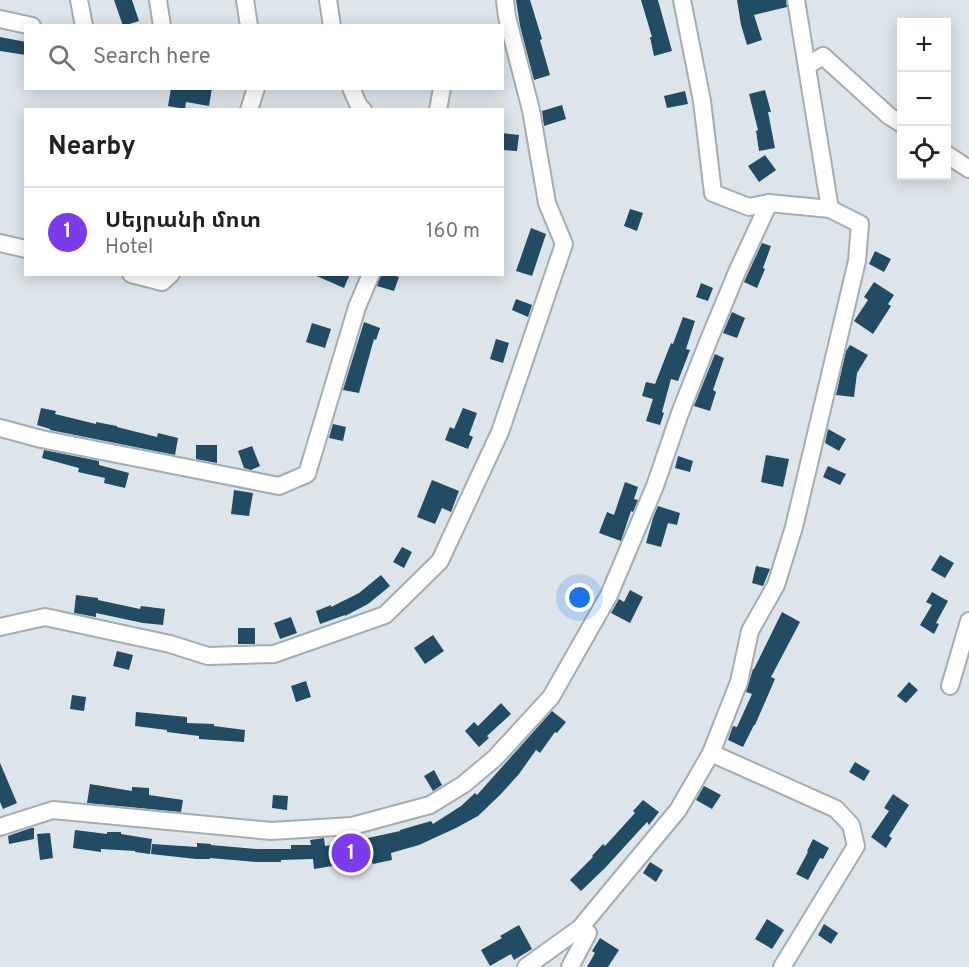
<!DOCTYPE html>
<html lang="en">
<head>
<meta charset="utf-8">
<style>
	body { margin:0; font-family:Overpass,"Noto Sans Armenian",sans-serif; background:#f6f6f6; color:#202124 }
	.controls { position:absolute; right:18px; top:18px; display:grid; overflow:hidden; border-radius:0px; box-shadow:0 3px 15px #0003 }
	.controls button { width:54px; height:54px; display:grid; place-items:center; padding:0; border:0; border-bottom:2px solid #e0e0e0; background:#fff; color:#202124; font:30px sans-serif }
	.you { position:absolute; left:580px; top:598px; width:21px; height:21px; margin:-15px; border:4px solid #fff; border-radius:50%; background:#1a73e8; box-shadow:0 0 0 9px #1a73e833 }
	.badge { display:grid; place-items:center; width:39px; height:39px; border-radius:50%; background:#7c3aed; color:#fff; font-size:20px; font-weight:700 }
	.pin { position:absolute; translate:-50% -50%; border:3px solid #fff; box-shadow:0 2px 6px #0006 }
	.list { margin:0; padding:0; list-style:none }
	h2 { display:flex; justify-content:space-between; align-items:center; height:78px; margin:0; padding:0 24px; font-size:26px }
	h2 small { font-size:20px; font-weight:400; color:#757577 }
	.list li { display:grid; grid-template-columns:39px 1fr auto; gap:18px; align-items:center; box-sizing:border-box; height:90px; padding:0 24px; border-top:2px solid #e0e0e0 }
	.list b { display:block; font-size:22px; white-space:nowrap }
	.list p { margin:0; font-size:20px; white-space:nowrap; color:#757577 }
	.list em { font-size:20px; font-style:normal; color:#757577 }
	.icon { flex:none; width:33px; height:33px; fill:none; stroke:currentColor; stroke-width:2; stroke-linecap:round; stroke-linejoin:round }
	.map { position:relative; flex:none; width:969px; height:967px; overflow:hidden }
	.search { position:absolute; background:#fff; box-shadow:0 3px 15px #0003; left:24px; top:24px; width:480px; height:66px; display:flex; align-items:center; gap:15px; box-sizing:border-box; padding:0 21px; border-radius:0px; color:#757577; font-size:22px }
	.panel { position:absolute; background:#fff; box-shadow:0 3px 15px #0003; left:24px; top:108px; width:480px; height:168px; border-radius:0px }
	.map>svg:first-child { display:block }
	.building { fill:#214c64 }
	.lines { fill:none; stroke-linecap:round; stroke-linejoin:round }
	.street-casing { stroke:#a4adb2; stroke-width:20 }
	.street { stroke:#fff; stroke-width:16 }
</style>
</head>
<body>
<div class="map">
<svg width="969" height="967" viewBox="0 0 969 967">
	<rect width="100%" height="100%" fill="#dde5eb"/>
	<g class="building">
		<path d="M 114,0 L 132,0 L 139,21 L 123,26 Z"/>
		<path d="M 516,0 L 530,0 L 542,39 L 540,40 L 550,75 L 534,80 L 520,26 Z"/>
		<path d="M 641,0 L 658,0 L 672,51 L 654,56 L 650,37 L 652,37 Z"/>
		<path d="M 737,0 L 786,0 L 787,7 L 754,15 L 762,40 L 747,45 L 741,25 Z"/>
		<path d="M 0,37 L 26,42 L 26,55 L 0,51 Z"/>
		<path d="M 171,88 L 212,88 L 209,106 L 186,102 L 185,109 L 168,106 Z"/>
		<path d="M 765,90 L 771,112 L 768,112 L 775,148 L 759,151 L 756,131 L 758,130 L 749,94 Z"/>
		<path d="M 685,91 L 688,104 L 667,108 L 664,96 Z"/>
		<path d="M 562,105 L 566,119 L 544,126 L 542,111 Z"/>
		<path d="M 502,133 L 519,135 L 517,151 L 502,150 Z"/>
		<path d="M 765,155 L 776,170 L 759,182 L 748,166 Z"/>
		<path d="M 630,209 L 643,213 L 637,231 L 624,226 Z"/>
		<path d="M 531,228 L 546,234 L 532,276 L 516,271 Z"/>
		<path d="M 762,243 L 771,246 L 763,268 L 765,269 L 757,288 L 744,282 Z"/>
		<path d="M 875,251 L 891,259 L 884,272 L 869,264 Z"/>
		<path d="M 312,274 L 350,274 L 344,288 Z"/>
		<path d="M 381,274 L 390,274 L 399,277 L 394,291 L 377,286 Z"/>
		<path d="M 874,282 L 894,295 L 888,304 L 891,306 L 873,334 L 854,321 L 868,300 L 864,297 Z"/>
		<path d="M 701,283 L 713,288 L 708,301 L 696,297 Z"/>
		<path d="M 516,299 L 532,305 L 528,317 L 512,310 Z"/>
		<path d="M 732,312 L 745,318 L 737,338 L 723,333 Z"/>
		<path d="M 683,317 L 695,321 L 686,349 L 690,350 L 678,381 L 671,379 L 662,412 L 664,413 L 660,425 L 646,421 L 653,399 L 642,396 L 646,382 L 655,384 L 671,343 L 673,344 Z"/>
		<path d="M 364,322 L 380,328 L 376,340 L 374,339 L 359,393 L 343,390 Z"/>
		<path d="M 312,323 L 331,329 L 325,348 L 306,342 Z"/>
		<path d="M 496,339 L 509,343 L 503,363 L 490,359 Z"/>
		<path d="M 850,345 L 868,355 L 857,373 L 854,397 L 836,395 L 846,351 Z"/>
		<path d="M 715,354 L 724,358 L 713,390 L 716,392 L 710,411 L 694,406 Z"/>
		<path d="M 41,408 L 56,411 L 55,414 L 96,424 L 96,422 L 117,426 L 117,427 L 157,437 L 158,433 L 178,438 L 175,455 L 50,430 L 50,429 L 37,425 Z"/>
		<path d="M 463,408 L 477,413 L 469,435 L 473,437 L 468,449 L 445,440 L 450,427 L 454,429 Z"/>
		<path d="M 333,424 L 346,427 L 343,441 L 329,438 Z"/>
		<path d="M 828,429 L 846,439 L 839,451 L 825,443 Z"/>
		<path d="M 196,445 L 217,445 L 217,463 L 196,459 Z"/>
		<path d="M 252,446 L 260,466 L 251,470 L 244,468 L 238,451 Z"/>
		<path d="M 44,450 L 99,461 L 99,465 L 129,473 L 125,488 L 104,483 L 105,478 L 78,472 L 79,468 L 42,458 Z"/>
		<path d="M 766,455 L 789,459 L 783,487 L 761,482 Z"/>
		<path d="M 678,456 L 693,461 L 690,472 L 675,468 Z"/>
		<path d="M 828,466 L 846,474 L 840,485 L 823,477 Z"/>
		<path d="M 432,480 L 459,491 L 451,512 L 442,508 L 435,524 L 417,517 Z"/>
		<path d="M 625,482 L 638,487 L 634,499 L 638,500 L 633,512 L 631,511 L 621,541 L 599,533 L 607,512 L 614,515 Z"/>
		<path d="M 234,490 L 253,493 L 249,516 L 231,514 Z"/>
		<path d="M 658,506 L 680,513 L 677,525 L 668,523 L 661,547 L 646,543 L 653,518 Z"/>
		<path d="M 402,547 L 412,552 L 404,568 L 393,562 Z"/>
		<path d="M 940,555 L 954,563 L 945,578 L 931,570 Z"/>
		<path d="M 756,566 L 770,569 L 763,586 L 752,583 Z"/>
		<path d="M 381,575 L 390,586 L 368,604 L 345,616 L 345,615 L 320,624 L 316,611 L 331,605 L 331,607 L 359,593 Z"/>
		<path d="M 630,590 L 643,597 L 630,623 L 611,613 L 619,599 L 624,602 Z"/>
		<path d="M 932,592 L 948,601 L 936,623 L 939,624 L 934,634 L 920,625 L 932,605 L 926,602 Z"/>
		<path d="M 76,595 L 98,598 L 98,600 L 140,609 L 141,606 L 165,609 L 163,625 L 143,623 L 96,613 L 96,617 L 74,613 Z"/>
		<path d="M 782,612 L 800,622 L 771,677 L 775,679 L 755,725 L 754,725 L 743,747 L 728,740 L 733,726 L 737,727 L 752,694 L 746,692 L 753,669 L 754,669 Z"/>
		<path d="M 291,617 L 297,633 L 280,639 L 274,623 Z"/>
		<rect x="238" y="628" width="17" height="16"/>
		<path d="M 433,635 L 444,651 L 425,664 L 414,648 Z"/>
		<path d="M 117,651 L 133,655 L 129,670 L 113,666 Z"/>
		<path d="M 306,681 L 311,697 L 296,702 L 291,686 Z"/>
		<path d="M 909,682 L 918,690 L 906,703 L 897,696 Z"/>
		<path d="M 72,695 L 86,697 L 84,711 L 70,709 Z"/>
		<path d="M 501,703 L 511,714 L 487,736 L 489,738 L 479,747 L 465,731 L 474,722 L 478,726 Z"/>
		<path d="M 552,711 L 566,722 L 557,733 L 555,732 L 540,753 L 536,750 L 519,774 L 500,795 L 478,816 L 456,828 L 419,845 L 391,853 L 392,860 L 373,864 L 372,862 L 344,866 L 344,864 L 314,869 L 313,859 L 281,860 L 281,862 L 256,862 L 210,858 L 210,859 L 196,859 L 151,854 L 152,844 L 197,847 L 197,843 L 211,844 L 211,845 L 257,849 L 291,849 L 291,845 L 311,845 L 310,840 L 324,838 L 325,846 L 368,840 L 368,838 L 400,831 L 400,830 L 431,821 L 433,824 L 461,806 L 475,793 L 477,795 Z"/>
		<path d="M 136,712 L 187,717 L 187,723 L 214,724 L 214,726 L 245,730 L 244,742 L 199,739 L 199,736 L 167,732 L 167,730 L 135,726 Z"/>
		<path d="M 855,762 L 870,771 L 864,781 L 849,772 Z"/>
		<path d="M 0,763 L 17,803 L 3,809 L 0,802 Z"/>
		<path d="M 434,770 L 442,785 L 433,791 L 424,776 Z"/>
		<path d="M 90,784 L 132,791 L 132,787 L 149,788 L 149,795 L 183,800 L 181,812 L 87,803 Z"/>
		<path d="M 704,786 L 721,795 L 712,809 L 696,800 Z"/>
		<path d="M 893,794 L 909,805 L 889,836 L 892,838 L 886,848 L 871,837 L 889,811 L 884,808 Z"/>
		<path d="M 273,795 L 288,796 L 287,810 L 272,808 Z"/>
		<path d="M 643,800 L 659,812 L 649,825 L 647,822 L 605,868 L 581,891 L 570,880 L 593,857 L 592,856 L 603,844 L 605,846 L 635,813 L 633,811 Z"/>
		<path d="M 31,828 L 34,828 L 34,839 L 9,844 L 8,836 Z"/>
		<path d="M 75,830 L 107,834 L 107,832 L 121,832 L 121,834 L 152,839 L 150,854 L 135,852 L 135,851 L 101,849 L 101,852 L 73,848 Z"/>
		<path d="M 50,833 L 53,858 L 40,860 L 37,834 Z"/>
		<path d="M 813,839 L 829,848 L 823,859 L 820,858 L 808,880 L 796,874 L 808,852 L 807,851 Z"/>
		<path d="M 650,862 L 663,870 L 656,882 L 643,873 Z"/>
		<path d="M 767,919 L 784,930 L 772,949 L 755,939 Z"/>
		<path d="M 824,924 L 838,933 L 831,944 L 818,935 Z"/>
		<path d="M 519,925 L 532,949 L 514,960 L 511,954 L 490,966 L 481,950 L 502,938 L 500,936 Z"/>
		<path d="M 600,938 L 619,950 L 608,967 L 587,967 L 595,953 L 592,951 Z"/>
	</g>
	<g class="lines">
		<g class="street-casing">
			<g id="street">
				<path d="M 79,0 L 84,26"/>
				<path d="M 158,0 L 162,26"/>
				<path d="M 245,0 L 249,26"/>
				<path d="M 328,0 L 332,26"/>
				<path d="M 796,0 L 830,209"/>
				<path d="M 0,19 L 32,26"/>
				<path d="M 807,66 L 823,56 L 889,116 L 902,124"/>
				<path d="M 351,88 L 359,106 L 363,110"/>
				<path d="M 249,110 L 256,88"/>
				<path d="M 438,110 L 442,88"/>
				<path d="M 946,154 L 969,169"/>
				<path d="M 0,243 L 26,249"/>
				<path d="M 131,274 L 162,282 L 171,274"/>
				<path d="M 0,428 L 41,439 L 279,486 L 307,474 L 357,307 L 371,274"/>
				<path d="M 0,627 L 45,617 L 170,644 L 208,656 L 274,654 L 385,615 L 440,561 L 500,432 L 564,244 L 547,203 L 531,110 L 507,17 L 505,0"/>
				<path d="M 950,686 L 969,621"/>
				<path d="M 711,753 L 836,809 L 851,825 L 856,846 L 782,967"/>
				<path d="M 0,827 L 53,810 L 271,831 L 352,826 L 430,805 L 464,784 L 495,758 L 551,697 L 609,595 L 655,486 L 680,413 L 708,342 L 737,272 L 769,203"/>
				<path d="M 526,967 L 580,928 L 678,810 L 711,753 L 739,682 L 750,631 L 776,585 L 794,527 L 857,261 L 860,224 L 830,209 L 769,203 L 749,207 L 713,193 L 702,101 L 682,0"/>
				<path d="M 570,967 L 588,933"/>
			</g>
		</g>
		<use href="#street" class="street"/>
	</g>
</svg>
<div class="controls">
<button>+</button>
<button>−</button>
<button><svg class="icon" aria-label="locate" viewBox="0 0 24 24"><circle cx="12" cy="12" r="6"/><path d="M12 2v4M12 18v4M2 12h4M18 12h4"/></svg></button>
</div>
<div class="you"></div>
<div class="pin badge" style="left:351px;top:853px">1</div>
<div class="search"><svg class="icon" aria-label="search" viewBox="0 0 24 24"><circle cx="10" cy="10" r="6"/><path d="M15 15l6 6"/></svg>Search here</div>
<section class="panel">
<h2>Nearby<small></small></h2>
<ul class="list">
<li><span class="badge">1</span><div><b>Սեյրանի մոտ</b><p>Hotel</p></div><em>160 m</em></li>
</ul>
</section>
</div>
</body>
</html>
